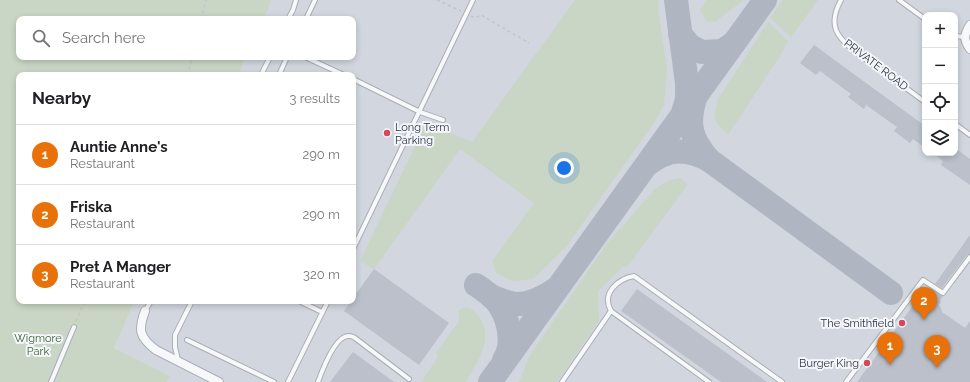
<!DOCTYPE html>
<html lang="en">
<head>
<meta charset="utf-8">
<style>
	body { margin:0; font-family:Raleway,sans-serif; background:#f6f6f6; color:#202124 }
	.controls { position:absolute; right:12px; top:12px; display:grid; overflow:hidden; border-radius:8px; box-shadow:0 2px 6px #0003 }
	.controls button { width:36px; height:36px; display:grid; place-items:center; padding:0; border:0; border-bottom:1px solid #e0e0e0; background:#fff; color:#202124; font:20px sans-serif }
	.you { position:absolute; left:564px; top:168px; width:14px; height:14px; margin:-10px; border:3px solid #fff; border-radius:50%; background:#1a73e8; box-shadow:0 0 0 6px #1a73e833 }
	.badge { display:grid; place-items:center; width:26px; height:26px; border-radius:50%; background:#db2777; color:#fff; font-size:13px; font-weight:700 }
	.pin { position:absolute; translate:-50% -33px; filter:drop-shadow(0 1px 2px #0008) }
	.pin::after { content:''; position:absolute; top:21px; width:14px; height:12px; background:inherit; clip-path:polygon(0 0,100% 0,50% 100%) }
	.list { margin:0; padding:0; list-style:none }
	h2 { display:flex; justify-content:space-between; align-items:center; height:52px; margin:0; padding:0 16px; font-size:17px }
	h2 small { font-size:13px; font-weight:400; color:#757577 }
	.list li { display:grid; grid-template-columns:26px 1fr auto; gap:12px; align-items:center; box-sizing:border-box; height:60px; padding:0 16px; border-top:1px solid #e0e0e0 }
	.list b { display:block; font-size:15px; white-space:nowrap }
	.list p { margin:0; font-size:13px; white-space:nowrap; color:#757577 }
	.list em { font-size:13px; font-style:normal; color:#757577 }
	.icon { flex:none; width:22px; height:22px; fill:none; stroke:currentColor; stroke-width:2; stroke-linecap:round; stroke-linejoin:round }
	.map { position:relative; flex:none; width:970px; height:382px; overflow:hidden }
	.search { position:absolute; background:#fff; box-shadow:0 2px 6px #0003; left:16px; top:16px; width:340px; height:44px; display:flex; align-items:center; gap:10px; box-sizing:border-box; padding:0 14px; border-radius:8px; color:#757577; font-size:15px }
	.panel { position:absolute; background:#fff; box-shadow:0 2px 6px #0003; left:16px; top:72px; width:340px; height:232px; border-radius:8px }
	.map>svg:first-child { display:block }
	.built { fill:#d2d6de; fill-rule:evenodd }
	.green { fill:#c9d6c5 }
	.lines { fill:none; stroke-linecap:round; stroke-linejoin:round }
	.taxiway { stroke:#b0b6c1; stroke-width:24 }
	.building { fill:#bbc0ca }
	.lane-casing { stroke:#a9aeb7; stroke-width:6 }
	.street-casing { stroke:#a9aeb7; stroke-width:10 }
	.path { stroke:#c2c5cb; stroke-width:1.5; stroke-dasharray:3 3; stroke-linecap:butt }
	.lane { stroke:#f7f8fa; stroke-width:4 }
	.street { stroke:#f7f8fa; stroke-width:8 }
	.poi-dot { fill:#d1495b; stroke:#f4f6f9; stroke-width:1.5 }
	.labels { text-anchor:middle; dominant-baseline:central; stroke-width:4; stroke-linejoin:round; paint-order:stroke }
	.street-label { font-size:11px; fill:#2b3445; stroke:#f4f6f9 }
	.poi-label { font-size:11px; fill:#2b3445; stroke:#f4f6f9; text-anchor:end }
	.park-label { font-size:11px; fill:#3f6138; stroke:#f4f6f9 }
</style>
</head>
<body>
<div class="map">
<svg width="970" height="382" viewBox="0 0 970 382">
	<rect width="100%" height="100%" fill="#e4e7ec"/>
	<path class="built" d="M 272,0 L 970,0 L 970,382 L 167,382 L 169,376 L 114,348 L 135,301 L 353,301 L 353,75 L 238,75 L 246,57 L 353,57 L 353,19 L 264,19 ZM 925,15 L 955,15 L 955,153 L 925,153 Z"/>
	<g class="green">
		<path d="M 0,0 L 272,0 L 264,19 L 19,19 L 19,57 L 246,57 L 238,75 L 19,75 L 19,301 L 135,301 L 114,348 L 170,376 L 167,382 L 0,382 Z"/>
		<path d="M 575,0 L 659,0 L 658,9 L 667,69 L 664,105 L 654,123 L 566,247 L 533,279 L 512,281 L 496,273 L 492,261 L 534,203 L 460,149 L 374,269 L 360,261 L 426,123 L 472,142 Z"/>
		<path d="M 707,0 L 744,0 L 716,21 L 707,22 L 700,10 Z"/>
		<path d="M 783,0 L 818,0 L 791,37 L 770,18 Z"/>
		<path d="M 768,22 L 788,41 L 782,53 L 728,135 L 718,125 L 714,116 L 718,99 Z"/>
		<path d="M 680,178 L 688,184 L 628,266 L 623,267 L 598,291 L 599,321 L 557,382 L 519,382 L 530,355 L 606,245 L 656,188 L 669,180 Z"/>
		<path d="M 462,308 C 464,308 466,307 468,308 C 472,309 478,314 480,318 C 494,340 477,362 466,382 L 421,382 L 438,357 L 436,353 L 459,321 L 459,316 L 458,311 Z"/>
	</g>
	<g class="lines">
		<g class="taxiway">
			<path d="M 676,0 L 687,83 L 687,99 L 683,113"/>
			<path d="M 680,34 L 690,46 L 702,52 L 722,51 L 734,43"/>
			<path d="M 695,98 C 687,125 691,139 709,160"/>
			<path d="M 648,164 C 669,148 686,148 709,160 L 891,293"/>
			<path d="M 476,285 C 481,288 486,292 491,296 C 505,308 512,330 509,348 C 508,352 506,357 504,360"/>
			<path d="M 491,296 C 498,299 507,303 515,304 C 530,305 544,297 556,289"/>
			<path d="M 490,382 L 765,0"/>
		</g>
	</g>
	<g class="building">
		<path d="M 814,45 L 925,126 L 925,148 L 913,139 L 910,143 L 894,131 L 897,127 L 866,105 L 864,109 L 848,97 L 851,94 L 820,71 L 816,75 L 800,63 Z"/>
		<path d="M 955,148 L 970,159 L 970,185 L 941,165 L 943,161 L 932,153 L 955,153 Z"/>
		<path d="M 970,235 L 970,254 L 967,255 L 942,288 L 935,284 Z"/>
		<path d="M 374,269 L 449,323 L 419,365 L 344,311 L 351,301 L 353,301 L 353,298 Z"/>
		<path d="M 637,289 L 767,382 L 721,382 L 621,311 Z"/>
		<path d="M 931,289 L 943,296 L 940,301 L 941,302 L 939,305 L 941,308 L 942,312 L 965,328 L 970,321 L 970,382 L 857,382 L 920,296 L 924,299 Z"/>
		<path d="M 353,352 L 394,382 L 330,382 Z"/>
	</g>
	<g class="lines">
		<g class="lane-casing">
			<g id="lane">
				<path d="M 841,0 C 836,9 832,19 836,30 C 842,45 866,59 880,69 C 895,80 910,91 925,102"/>
				<path d="M 899,0 L 925,19"/>
				<path d="M 288,19 L 293,10 L 296,0"/>
				<path d="M 306,19 L 315,0"/>
				<path d="M 955,36 L 964,37"/>
				<path d="M 305,57 L 344,75"/>
				<path d="M 261,75 L 270,57"/>
				<path d="M 279,75 L 287,57"/>
				<path d="M 353,79 L 420,112 L 443,120"/>
				<path d="M 955,124 L 970,135"/>
				<path d="M 353,249 L 473,0"/>
				<path d="M 299,301 L 322,312"/>
				<path d="M 145,311 L 151,301"/>
				<path d="M 187,340 L 274,382"/>
				<path d="M 178,360 L 175,347 L 175,335 L 192,301"/>
				<path d="M 51,382 L 74,327"/>
				<path d="M 288,382 L 328,301"/>
				<path d="M 318,382 C 322,371 335,335 349,336 C 351,336 354,337 355,338 L 409,379"/>
				<path d="M 562,382 L 611,311"/>
				<path d="M 709,382 L 611,311 C 601,293 618,279 634,276 L 782,382"/>
				<path d="M 846,382 L 923,280 L 943,293 L 970,257"/>
			</g>
		</g>
		<g class="street-casing">
			<g id="street">
				<path d="M 970,25 C 964,35 963,39 970,49"/>
				<path d="M 145,311 C 138,330 139,337 156,350 L 219,382"/>
			</g>
		</g>
		<g class="path">
			<path d="M 437,0 L 461,11"/>
			<path d="M 471,16 L 475,18 L 481,15 L 529,43"/>
			<path d="M 201,19 L 206,0"/>
			<path d="M 188,75 L 192,57"/>
			<path d="M 76,321 L 85,301"/>
		</g>
		<use href="#lane" class="lane"/>
		<use href="#street" class="street"/>
	</g>
	<g class="poi-dot">
		<circle cx="387" cy="133" r="4"/>
		<circle cx="902" cy="323" r="4"/>
		<circle cx="867" cy="363" r="4"/>
	</g>
	<g class="labels">
		<g class="street-label">
			<text transform="translate(876 65) rotate(37)">PRIVATE ROAD</text>
		</g>
		<g class="poi-label">
			<text x="395" y="127" text-anchor="start">Long Term<tspan x="395" dy="13">Parking</tspan></text>
			<text x="894" y="323">The Smithfield</text>
			<text x="859" y="363">Burger King</text>
		</g>
		<g class="park-label">
			<text x="38" y="338">Wigmore<tspan x="38" dy="13">Park</tspan></text>
		</g>
	</g>
</svg>
<div class="controls">
<button>+</button>
<button>−</button>
<button><svg class="icon" aria-label="locate" viewBox="0 0 24 24"><circle cx="12" cy="12" r="6"/><path d="M12 2v4M12 18v4M2 12h4M18 12h4"/></svg></button>
<button><svg class="icon" aria-label="layers" viewBox="0 0 24 24"><path d="M12 4l9 5-9 5-9-5zM3 14l9 5 9-5"/></svg></button>
</div>
<div class="you"></div>
<div class="pin badge" style="left:890px;top:365px;background:#e8710a">1</div>
<div class="pin badge" style="left:924px;top:320px;background:#e8710a">2</div>
<div class="pin badge" style="left:937px;top:368px;background:#e8710a">3</div>
<div class="search"><svg class="icon" aria-label="search" viewBox="0 0 24 24"><circle cx="10" cy="10" r="6"/><path d="M15 15l6 6"/></svg>Search here</div>
<section class="panel">
<h2>Nearby<small>3 results</small></h2>
<ul class="list">
<li><span class="badge" style="background:#e8710a">1</span><div><b>Auntie Anne's</b><p>Restaurant</p></div><em>290 m</em></li>
<li><span class="badge" style="background:#e8710a">2</span><div><b>Friska</b><p>Restaurant</p></div><em>290 m</em></li>
<li><span class="badge" style="background:#e8710a">3</span><div><b>Pret A Manger</b><p>Restaurant</p></div><em>320 m</em></li>
</ul>
</section>
</div>
</body>
</html>
